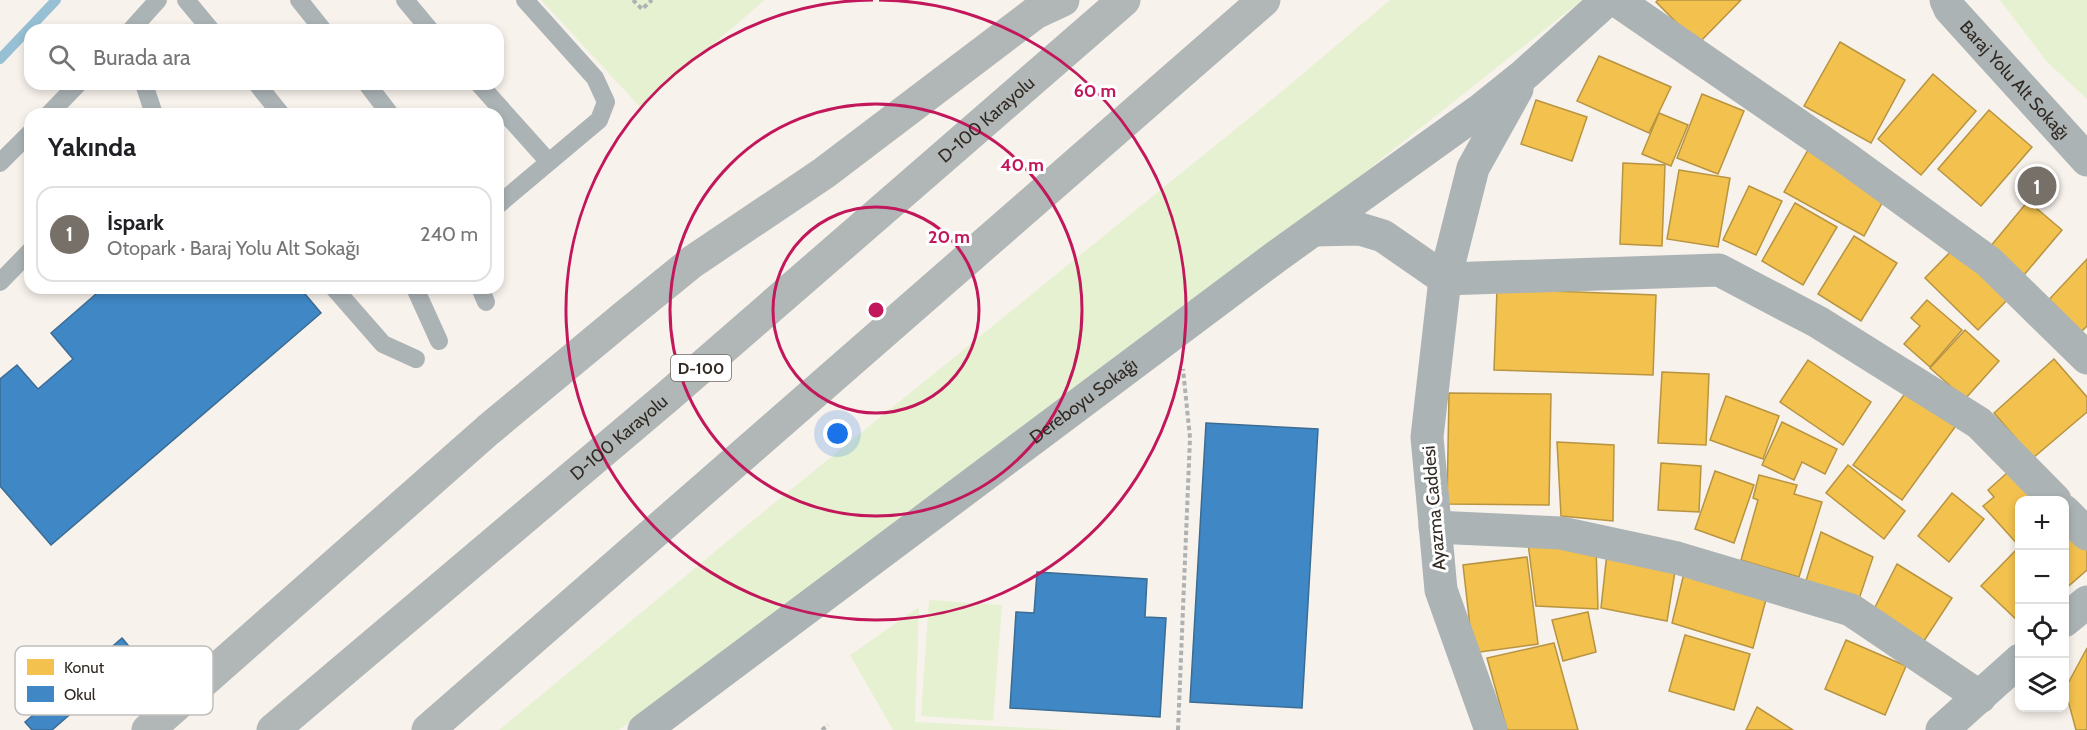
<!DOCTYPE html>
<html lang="tr">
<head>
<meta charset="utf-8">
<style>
	body { margin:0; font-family:Cabin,sans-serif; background:#f2f2f2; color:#202124 }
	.controls { position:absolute; right:18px; bottom:18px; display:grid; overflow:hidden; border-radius:12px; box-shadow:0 3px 9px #0003 }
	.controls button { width:54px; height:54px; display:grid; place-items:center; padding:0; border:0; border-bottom:2px solid #e0e0e0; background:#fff; color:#202124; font:30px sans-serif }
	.you { position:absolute; left:838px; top:434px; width:21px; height:21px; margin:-15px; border:4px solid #fff; border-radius:50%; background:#1a73e8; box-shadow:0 0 0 9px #1a73e833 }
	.badge { display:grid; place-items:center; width:39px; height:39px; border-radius:50%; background:#777069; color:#fff; font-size:20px; font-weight:700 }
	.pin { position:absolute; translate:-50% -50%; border:3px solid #fff; box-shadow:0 2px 6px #0006 }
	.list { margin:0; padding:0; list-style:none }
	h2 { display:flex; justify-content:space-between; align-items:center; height:78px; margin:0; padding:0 24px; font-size:26px }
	h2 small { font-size:20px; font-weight:400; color:#757577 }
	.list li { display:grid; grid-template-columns:39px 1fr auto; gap:18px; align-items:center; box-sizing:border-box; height:96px; margin:0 12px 12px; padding:0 12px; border:2px solid #e0e0e0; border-radius:18px }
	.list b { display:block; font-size:22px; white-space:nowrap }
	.list p { margin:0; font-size:20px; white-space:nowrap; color:#757577 }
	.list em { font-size:20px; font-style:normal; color:#757577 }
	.icon { flex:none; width:33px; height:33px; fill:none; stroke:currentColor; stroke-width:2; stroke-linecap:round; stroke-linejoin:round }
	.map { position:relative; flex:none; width:2087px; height:730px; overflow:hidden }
	.search { position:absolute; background:#fff; box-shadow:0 3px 9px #0003; left:24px; top:24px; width:480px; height:66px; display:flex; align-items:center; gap:15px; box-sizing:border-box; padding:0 21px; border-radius:18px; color:#757577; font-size:22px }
	.panel { position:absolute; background:#fff; box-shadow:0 3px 9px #0003; left:24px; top:108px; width:480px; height:186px; border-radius:18px }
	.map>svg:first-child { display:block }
	.green { fill:#e6f1d1 }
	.homes { fill:#f2c14e; stroke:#b89441; stroke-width:1.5 }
	.schools { fill:#3f88c5; stroke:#3b6c94; stroke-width:1.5 }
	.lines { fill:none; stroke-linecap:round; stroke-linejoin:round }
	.stream { stroke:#97c0d4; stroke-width:10 }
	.path { stroke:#afb2b2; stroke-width:4; stroke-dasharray:4.5 3; stroke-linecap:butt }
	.lane { stroke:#acb3b5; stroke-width:18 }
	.street { stroke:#acb3b5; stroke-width:33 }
	.highway { stroke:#b1b7b7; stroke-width:33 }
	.ring { fill:none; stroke:#c2185b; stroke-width:3 }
	.labels { text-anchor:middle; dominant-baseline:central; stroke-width:6; stroke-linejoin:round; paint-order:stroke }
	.shield { fill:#fff; stroke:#6f6a65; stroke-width:1.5 }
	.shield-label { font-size:16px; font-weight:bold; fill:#312a23 }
	.street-label { font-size:18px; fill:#312a23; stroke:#fff }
	.key { fill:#fff; stroke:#c1bfbd; stroke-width:1.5 }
	.key-label { font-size:16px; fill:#312a23 }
	.centre { fill:#c2185b; stroke:#fff; stroke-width:3 }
	.ring-label { font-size:18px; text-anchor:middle; font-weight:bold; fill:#c2185b; stroke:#fff; stroke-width:6; stroke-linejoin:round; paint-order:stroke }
</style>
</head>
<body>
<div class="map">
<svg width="2087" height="730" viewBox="0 0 2087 730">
	<rect width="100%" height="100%" fill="#f8f2ec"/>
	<g class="green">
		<path d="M 541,0 L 765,0 L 640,107 Z"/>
		<path d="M 1390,0 L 1582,0 L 1293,229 L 619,730 L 499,730 L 746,526 L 1280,93 Z"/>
		<path d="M 2000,0 L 2087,0 L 2087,99 L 2047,62 Z"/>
		<path d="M 929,600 L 1002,605 L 993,721 L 921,716 Z"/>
		<path d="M 919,607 L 915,722 L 1069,730 L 893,730 L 850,655 Z"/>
	</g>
	<g class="homes">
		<path d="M 1658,0 L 1741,0 L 1698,44 L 1656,2 Z"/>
		<path d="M 1840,42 L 1905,80 L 1871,143 L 1804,106 Z"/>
		<path d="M 1599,56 L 1671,87 L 1649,133 L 1577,101 Z"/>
		<path d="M 1933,74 L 1976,111 L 1921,175 L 1878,139 Z"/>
		<path d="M 1702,94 L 1744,111 L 1718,174 L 1677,158 Z"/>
		<path d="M 1536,100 L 1587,117 L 1572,161 L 1521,144 Z"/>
		<path d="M 1989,110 L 2032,147 L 1981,206 L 1938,169 Z"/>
		<path d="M 1659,113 L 1688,125 L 1671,166 L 1642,154 Z"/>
		<path d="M 1808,150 L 1887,194 L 1864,236 L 1784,192 Z"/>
		<path d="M 1623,163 L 1665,165 L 1662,246 L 1620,244 Z"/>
		<path d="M 1679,170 L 1730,178 L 1718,247 L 1667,239 Z"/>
		<path d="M 1749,186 L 1782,201 L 1756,255 L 1723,240 Z"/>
		<path d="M 2028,201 L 2062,230 L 2024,275 L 1990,247 Z"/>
		<path d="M 1795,203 L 1837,227 L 1803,285 L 1762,261 Z"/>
		<path d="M 1854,236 L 1897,263 L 1861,321 L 1818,294 Z"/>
		<path d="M 1959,243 L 2012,295 L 1978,330 L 1925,278 Z"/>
		<path d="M 2087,259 L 2087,326 L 2076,337 L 2043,306 Z"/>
		<path d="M 1497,289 L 1656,295 L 1653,375 L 1494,370 Z"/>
		<path d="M 1927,300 L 1962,330 L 1930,367 L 1904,344 L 1920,326 L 1911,318 Z"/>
		<path d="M 1965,330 L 1999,361 L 1965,399 L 1930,368 Z"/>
		<path d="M 2054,359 L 2087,397 L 2087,412 L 2033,458 L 1994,413 Z"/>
		<path d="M 1808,360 L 1871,402 L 1843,445 L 1780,402 Z"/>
		<path d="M 1662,372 L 1709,374 L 1706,445 L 1658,443 Z"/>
		<path d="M 1909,388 L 1958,423 L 1902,500 L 1853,465 Z"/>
		<path d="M 1449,393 L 1551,394 L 1549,505 L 1447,504 Z"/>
		<path d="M 1726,396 L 1779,416 L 1763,459 L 1710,440 Z"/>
		<path d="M 1782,422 L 1837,449 L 1825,474 L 1802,462 L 1794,480 L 1762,465 Z"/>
		<path d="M 1557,442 L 1614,445 L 1613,521 L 1561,516 Z"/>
		<path d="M 1661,463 L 1701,466 L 1699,512 L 1658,510 Z"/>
		<path d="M 2017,464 L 2049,500 L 2020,500 L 2020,547 L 1983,506 L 1994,497 L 1988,490 Z"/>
		<path d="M 1848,465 L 1905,511 L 1884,539 L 1826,493 Z"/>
		<path d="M 1715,471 L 1754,485 L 1734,543 L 1695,529 Z"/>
		<path d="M 1759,475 L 1797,485 L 1794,494 L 1822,502 L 1799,577 L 1741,560 L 1758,500 L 1753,498 Z"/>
		<path d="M 1952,493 L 1984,519 L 1949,562 L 1918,536 Z"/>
		<path d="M 2064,518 L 2087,544 L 2087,570 L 2064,590 Z"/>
		<path d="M 1821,532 L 1873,557 L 1857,605 L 1805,584 Z"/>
		<path d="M 1528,543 L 1596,547 L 1598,609 L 1536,606 Z"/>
		<path d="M 2015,551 L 2020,556 L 2020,623 L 1981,586 Z"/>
		<path d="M 1607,553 L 1676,565 L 1667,621 L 1601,608 Z"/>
		<path d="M 1527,557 L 1538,644 L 1473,653 L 1463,565 Z"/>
		<path d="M 1897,564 L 1952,598 L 1922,644 L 1872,613 Z"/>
		<path d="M 1685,569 L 1768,592 L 1753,648 L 1672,623 Z"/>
		<path d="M 1588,612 L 1596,652 L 1563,661 L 1552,620 Z"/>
		<path d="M 1685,635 L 1750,654 L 1734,710 L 1669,691 Z"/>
		<path d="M 1846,640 L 1906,666 L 1885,715 L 1825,689 Z"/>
		<path d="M 1554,643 L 1578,730 L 1507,730 L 1487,658 Z"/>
		<path d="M 2087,648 L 2087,730 L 2076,730 L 2065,689 Z"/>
		<path d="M 1757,707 L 1793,730 L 1746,730 Z"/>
	</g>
	<g class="schools">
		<path d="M 103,288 L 300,288 L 321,313 L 51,545 L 0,486 L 0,379 L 17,365 L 38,389 L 73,359 L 51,333 Z"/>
		<path d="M 1206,423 L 1318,429 L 1302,708 L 1190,702 Z"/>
		<path d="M 1037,572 L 1147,579 L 1145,617 L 1166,618 L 1160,717 L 1010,708 L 1016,612 L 1034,613 Z"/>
		<path d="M 122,638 L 137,656 L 52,730 L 32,730 L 25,722 Z"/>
	</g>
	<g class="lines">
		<path class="stream" d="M 0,59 L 56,0"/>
		<g class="path">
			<path d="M 633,0 L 642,9 L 652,0"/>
			<path d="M 822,730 L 828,725"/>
			<path d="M 1178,730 L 1190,438 L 1183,369"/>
		</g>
		<g class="lane">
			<path d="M 186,0 L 211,30"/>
			<path d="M 299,0 L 323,30"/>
			<path d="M 405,0 L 430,30"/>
			<path d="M 131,30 L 158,0"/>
			<path d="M 144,84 L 154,114"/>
			<path d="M 257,84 L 281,114"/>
			<path d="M 367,84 L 390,114"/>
			<path d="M 479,84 L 548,161"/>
			<path d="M 49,114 L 78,84"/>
			<path d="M 0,163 L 30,133"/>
			<path d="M 498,205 L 599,120 L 606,102 L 595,78 L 525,0"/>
			<path d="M 0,282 L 30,251"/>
			<path d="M 334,288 L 383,344 L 416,359"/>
			<path d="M 415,288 L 439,341"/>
			<path d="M 480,288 L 486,302"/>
		</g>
		<g class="street">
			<path d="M 1616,0 L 1846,158 L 1989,262 L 2087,358"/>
			<path id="s1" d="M 1946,0 L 1950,9 L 2087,160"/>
			<path d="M 1314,230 L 1360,229 L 1383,236 L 1445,279 L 1719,270 L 1818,322 L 1979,423 L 2055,500"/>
			<path d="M 2064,511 L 2087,534"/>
			<path d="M 1435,527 L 1561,533 L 1677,558 L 1851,610 L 1980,697"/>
			<path d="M 2064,621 L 2087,602"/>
			<path id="s2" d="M 644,730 L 1277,256 L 1479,111 L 1525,74 L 1607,0"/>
			<path d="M 1491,730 L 1441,590 L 1427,437 L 1445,279 L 1473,168 L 1517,89"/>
			<path d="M 1942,730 L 2020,660"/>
		</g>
		<g class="highway">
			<path d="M 148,730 L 488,430 L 623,318 L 692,262 L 824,173 L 1035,13 L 1063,0"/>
			<path id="s3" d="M 273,730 L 667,397 L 1124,0"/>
			<path d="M 428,730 L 1264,0"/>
		</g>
	</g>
	<g class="ring">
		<circle cx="876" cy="310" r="103"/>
		<circle cx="876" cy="310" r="206"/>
		<path d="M879 0A310 310 0 1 1 873 0"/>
	</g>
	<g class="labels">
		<rect class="shield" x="671" y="355" width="60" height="26" rx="4.5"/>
		<g class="shield-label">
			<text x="701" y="368">D-100</text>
		</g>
		<g class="street-label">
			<text stroke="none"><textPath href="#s1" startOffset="106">Baraj Yolu Alt Sokağı</textPath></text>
			<text stroke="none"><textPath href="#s3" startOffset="939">D-100 Karayolu</textPath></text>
			<text stroke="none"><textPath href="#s2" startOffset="549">Dereboyu Sokağı</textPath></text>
			<text stroke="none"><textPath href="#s3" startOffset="453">D-100 Karayolu</textPath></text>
			<text transform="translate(1434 508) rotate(-95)">Ayazma Caddesi</text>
		</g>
	</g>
	<rect x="15" y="646" width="198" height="69" rx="9" class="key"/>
	<rect x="27" y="659" width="27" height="16" fill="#f2c14e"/>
	<rect x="27" y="686" width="27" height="16" fill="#3f88c5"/>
	<g class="key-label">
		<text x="64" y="673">Konut</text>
		<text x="64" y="700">Okul</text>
	</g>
	<circle cx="876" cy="310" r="9" class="centre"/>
	<g class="ring-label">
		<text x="1095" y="97">60 m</text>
		<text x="1022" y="171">40 m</text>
		<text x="949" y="243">20 m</text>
	</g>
</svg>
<div class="controls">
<button>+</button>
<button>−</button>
<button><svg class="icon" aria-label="locate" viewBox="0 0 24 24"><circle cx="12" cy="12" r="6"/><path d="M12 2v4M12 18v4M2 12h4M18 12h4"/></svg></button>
<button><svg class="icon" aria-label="layers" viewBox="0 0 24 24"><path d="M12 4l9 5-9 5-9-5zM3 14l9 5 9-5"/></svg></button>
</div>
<div class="you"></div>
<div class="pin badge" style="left:2037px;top:186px">1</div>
<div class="search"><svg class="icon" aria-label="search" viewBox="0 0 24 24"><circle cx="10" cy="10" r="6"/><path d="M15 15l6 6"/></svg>Burada ara</div>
<section class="panel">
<h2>Yakında<small></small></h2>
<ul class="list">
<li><span class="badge">1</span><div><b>İspark</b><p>Otopark · Baraj Yolu Alt Sokağı</p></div><em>240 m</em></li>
</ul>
</section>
</div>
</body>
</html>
